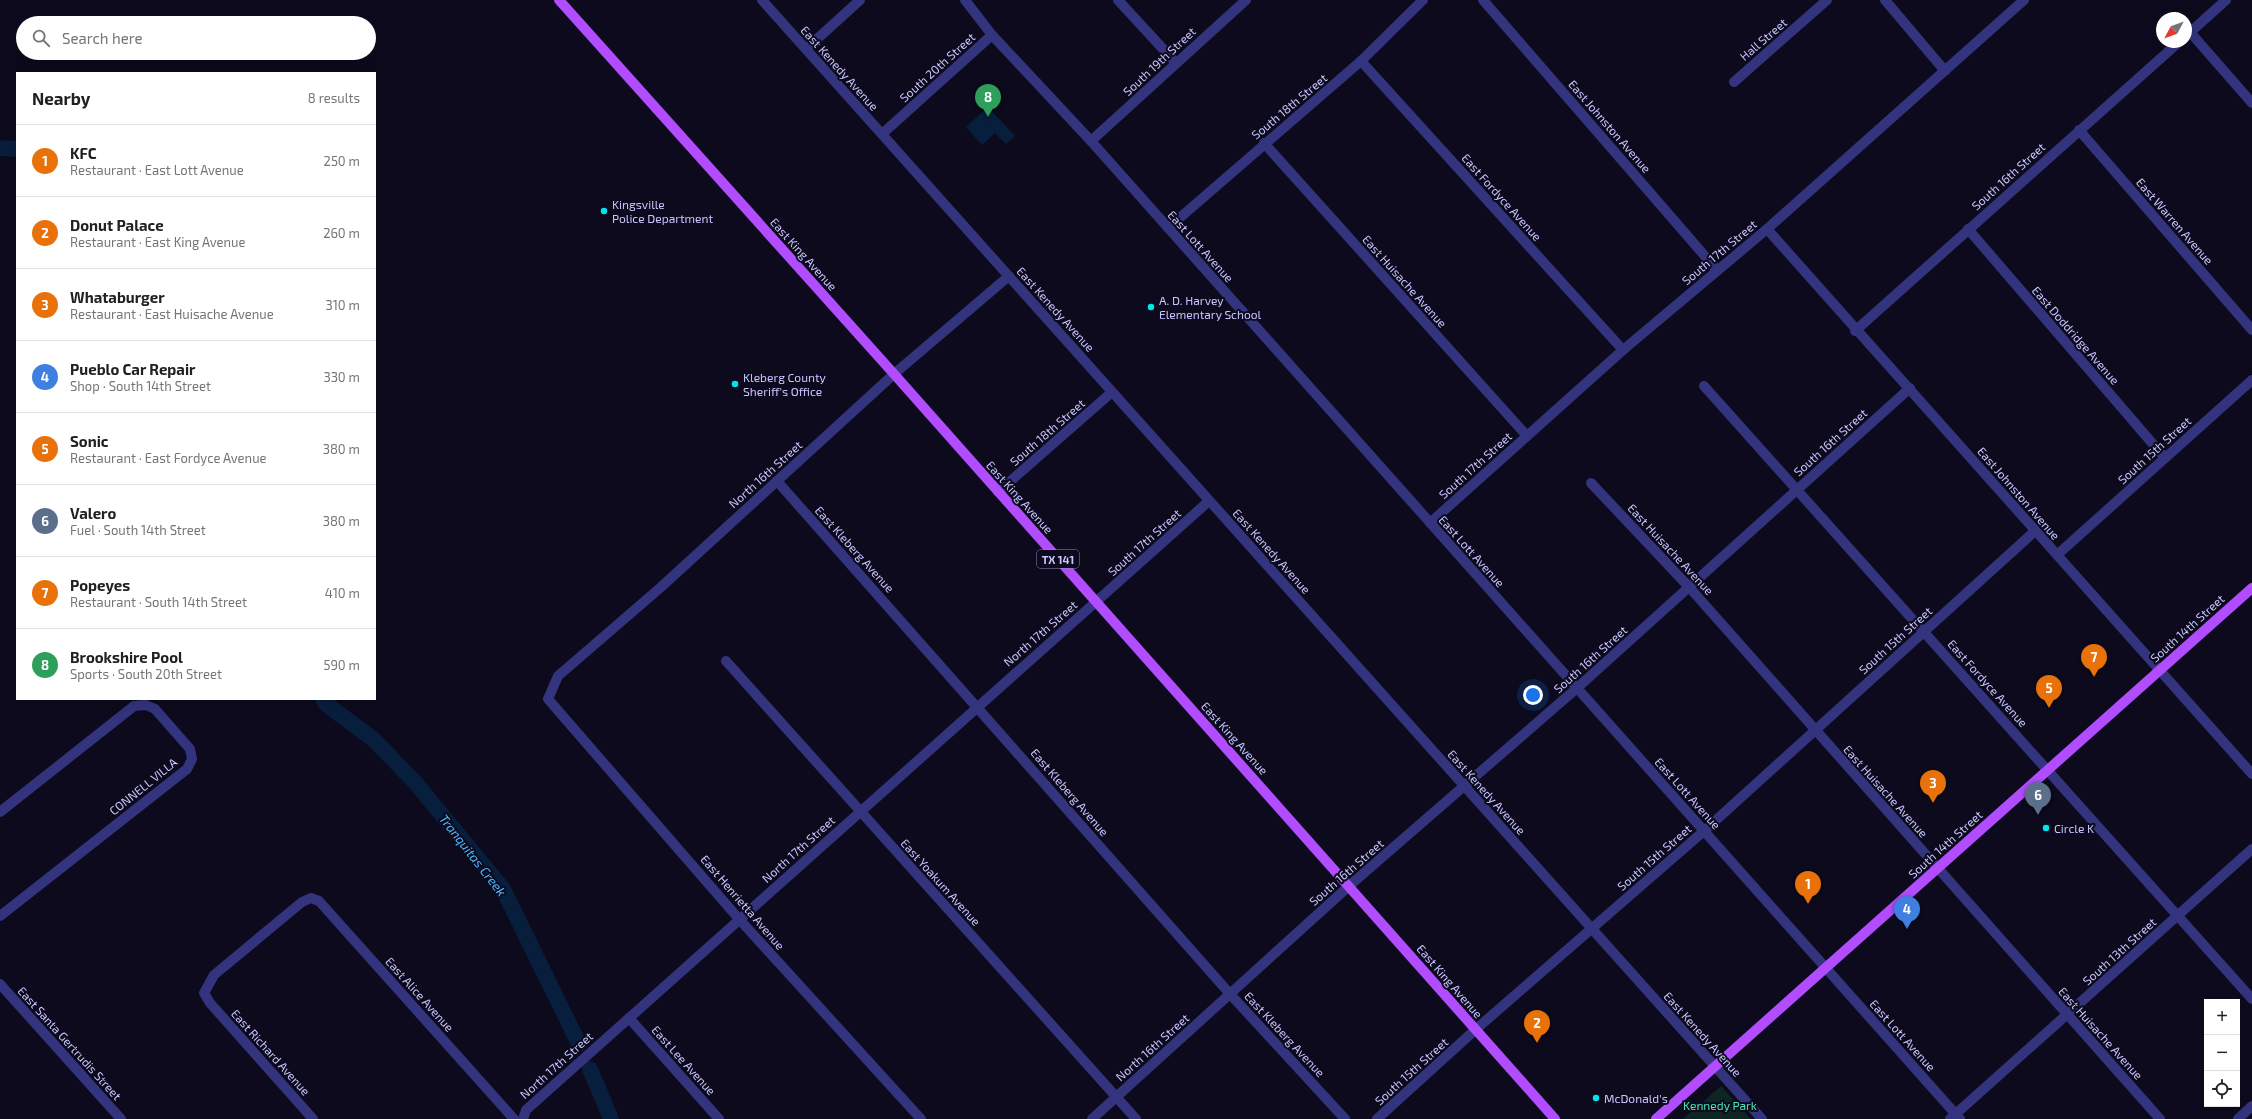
<!DOCTYPE html>
<html lang="en">
<head>
<meta charset="utf-8">
<style>
	body { margin:0; font-family:"Exo 2",sans-serif; background:#f2f2f2; color:#202124 }
	.controls { position:absolute; right:12px; bottom:12px; display:grid; overflow:hidden; border-radius:0px; box-shadow:0 4px 16px #0002 }
	.controls button { width:36px; height:36px; display:grid; place-items:center; padding:0; border:0; border-bottom:1px solid #e0e0e0; background:#fff; color:#202124; font:20px sans-serif }
	.compass { position:absolute; left:2156px; top:12px; width:36px; height:36px; border-radius:50%; background:#fff; box-shadow:0 4px 16px #0002; rotate:229deg }
	.you { position:absolute; left:1533px; top:695px; width:14px; height:14px; margin:-10px; border:3px solid #fff; border-radius:50%; background:#1a73e8; box-shadow:0 0 0 6px #1a73e833 }
	.badge { display:grid; place-items:center; width:26px; height:26px; border-radius:50%; background:#111827; color:#fff; font-size:13px; font-weight:700 }
	.pin { position:absolute; translate:-50% -33px; filter:drop-shadow(0 1px 2px #0008) }
	.pin::after { content:''; position:absolute; top:21px; width:14px; height:12px; background:inherit; clip-path:polygon(0 0,100% 0,50% 100%) }
	.list { margin:0; padding:0; list-style:none }
	h2 { display:flex; justify-content:space-between; align-items:center; height:52px; margin:0; padding:0 16px; font-size:17px }
	h2 small { font-size:13px; font-weight:400; color:#757577 }
	.list li { display:grid; grid-template-columns:26px 1fr auto; gap:12px; align-items:center; box-sizing:border-box; height:72px; padding:0 16px; border-top:1px solid #e0e0e0 }
	.list b { display:block; font-size:15px; white-space:nowrap }
	.list p { margin:0; font-size:13px; white-space:nowrap; color:#757577 }
	.list em { font-size:13px; font-style:normal; color:#757577 }
	.icon { flex:none; width:22px; height:22px; fill:none; stroke:currentColor; stroke-width:2; stroke-linecap:round; stroke-linejoin:round }
	.map { position:relative; flex:none; width:2252px; height:1119px; overflow:hidden }
	.search { position:absolute; background:#fff; box-shadow:0 4px 16px #0002; left:16px; top:16px; width:360px; height:44px; display:flex; align-items:center; gap:10px; box-sizing:border-box; padding:0 14px; border-radius:22px; color:#757577; font-size:15px }
	.panel { position:absolute; background:#fff; box-shadow:0 4px 16px #0002; left:16px; top:72px; width:360px; height:628px; border-radius:0px }
	.map>svg:first-child { display:block }
	.green { fill:#0d2624 }
	.water { fill:#081e3d }
	.lines { fill:none; stroke-linecap:round; stroke-linejoin:round }
	.river { stroke:#081e3d; stroke-width:16 }
	.minor { stroke:#33347d; stroke-width:10 }
	.major { stroke:#b24cff; stroke-width:10 }
	.poi-dot { fill:#00e6f0; stroke:#0c0a1c; stroke-width:1.5 }
	.labels { text-anchor:middle; dominant-baseline:central; stroke-width:4; stroke-linejoin:round; paint-order:stroke }
	.shield { fill:#0c0a1c; stroke:#908dbb; stroke-width:1 }
	.shield-label { font-size:11px; font-weight:bold; fill:#c8c5ff }
	.street-label { font-size:12px; fill:#c8c5ff; stroke:#0c0a1c }
	.poi-label { font-size:12px; fill:#c8c5ff; stroke:#0c0a1c; text-anchor:start }
	.park-label { font-size:12px; fill:#4de3b5; stroke:#0c0a1c }
	.water-label { font-size:13px; font-style:italic; fill:#53b9ff; stroke:#0c0a1c }
</style>
</head>
<body>
<div class="map">
<svg width="2252" height="1119" viewBox="0 0 2252 1119">
	<rect width="100%" height="100%" fill="#0c0a1c"/>
	<path class="green" d="M 1721,1086 L 1751,1119 L 1683,1119 Z"/>
	<path class="water" d="M 988,107 L 1015,136 L 1006,144 L 995,133 L 982,145 L 966,127 Z"/>
	<g class="lines">
		<g class="river">
			<path d="M 0,148 L 17,149"/>
			<path d="M 323,699 L 326,704 L 373,739 L 414,781 L 503,889 L 579,1044"/>
			<path d="M 590,1069 L 611,1119"/>
		</g>
		<g class="minor">
			<path d="M 762,0 L 1762,1119"/>
			<path d="M 965,0 L 992,35 L 1091,141 L 1960,1119"/>
			<path d="M 1118,0 L 1176,63"/>
			<path d="M 1483,0 L 1717,270"/>
			<path d="M 1885,0 L 1945,71"/>
			<path d="M 2190,32 L 2252,103"/>
			<path d="M 2186,36 L 2226,0"/>
			<path d="M 806,49 L 860,0"/>
			<path d="M 1361,61 L 1623,350"/>
			<path d="M 1734,82 L 1827,0"/>
			<path d="M 2079,130 L 2252,330"/>
			<path d="M 882,134 L 992,35"/>
			<path d="M 1091,141 L 1246,0"/>
			<path d="M 1264,143 L 1527,436"/>
			<path d="M 1168,228 L 1361,61 L 1423,0"/>
			<path d="M 1767,229 L 2252,774"/>
			<path d="M 1968,229 L 2165,458"/>
			<path d="M 1855,331 L 2179,42"/>
			<path d="M 1704,386 L 2252,999"/>
			<path d="M 777,481 L 1230,994 L 1345,1119"/>
			<path d="M 1591,483 L 1689,587 L 2160,1119"/>
			<path d="M 998,492 L 1112,392"/>
			<path d="M 1430,523 L 1623,350 L 1767,229 L 2024,0"/>
			<path d="M 2057,555 L 2252,380"/>
			<path d="M 726,661 L 1136,1119"/>
			<path d="M 0,812 L 134,706 L 146,705 L 155,709 L 190,749 L 192,759 L 187,769 L 0,916"/>
			<path d="M 0,984 L 121,1119"/>
			<path d="M 629,1018 L 719,1119"/>
			<path d="M 313,1119 L 210,1003 L 204,993 L 214,975 L 302,902 L 311,898 L 319,901 L 514,1119"/>
			<path d="M 523,1119 L 526,1110 L 1209,501"/>
			<path d="M 921,1119 L 739,919 L 548,699 L 558,676 L 660,588 L 894,374 L 1009,276"/>
			<path d="M 1092,1119 L 1349,886 L 1577,688 L 1910,388"/>
			<path d="M 1377,1119 L 1475,1030 L 1704,831 L 2035,531"/>
			<path d="M 1950,1119 L 2252,849"/>
			<path d="M 2238,1119 L 2252,1106"/>
		</g>
		<g class="major">
			<path d="M 559,0 L 894,374 L 1555,1119"/>
			<path d="M 1656,1119 L 2252,588"/>
		</g>
	</g>
	<g class="poi-dot">
		<circle cx="604" cy="211" r="4"/>
		<circle cx="1151" cy="307" r="4"/>
		<circle cx="735" cy="384" r="4"/>
		<circle cx="2046" cy="828" r="4"/>
		<circle cx="1596" cy="1098" r="4"/>
	</g>
	<g class="labels">
		<rect class="shield" x="1037" y="550" width="42" height="18" rx="3"/>
		<g class="shield-label">
			<text x="1058" y="559">TX 141</text>
		</g>
		<g class="street-label">
			<text transform="translate(1763 39) rotate(-41)">Hall Street</text>
			<text transform="translate(1159 61) rotate(-43)">South 19th Street</text>
			<text transform="translate(937 67) rotate(-42)">South 20th Street</text>
			<text transform="translate(840 68) rotate(48)">East Kenedy Avenue</text>
			<text transform="translate(1289 106) rotate(-40)">South 18th Street</text>
			<text transform="translate(1610 126) rotate(49)">East Johnston Avenue</text>
			<text transform="translate(2008 176) rotate(-42)">South 16th Street</text>
			<text transform="translate(1502 197) rotate(48)">East Fordyce Avenue</text>
			<text transform="translate(2175 221) rotate(49)">East Warren Avenue</text>
			<text transform="translate(1201 246) rotate(48)">East Lott Avenue</text>
			<text transform="translate(1719 252) rotate(-40)">South 17th Street</text>
			<text transform="translate(804 254) rotate(48)">East King Avenue</text>
			<text transform="translate(1405 281) rotate(48)">East Huisache Avenue</text>
			<text transform="translate(1056 309) rotate(48)">East Kenedy Avenue</text>
			<text transform="translate(2076 335) rotate(49)">East Doddridge Avenue</text>
			<text transform="translate(1047 432) rotate(-41)">South 18th Street</text>
			<text transform="translate(1830 442) rotate(-42)">South 16th Street</text>
			<text transform="translate(2154 450) rotate(-42)">South 15th Street</text>
			<text transform="translate(1475 465) rotate(-42)">South 17th Street</text>
			<text transform="translate(765 474) rotate(-42)">North 16th Street</text>
			<text transform="translate(2019 493) rotate(49)">East Johnston Avenue</text>
			<text transform="translate(1020 497) rotate(48)">East King Avenue</text>
			<text transform="translate(1144 542) rotate(-42)">South 17th Street</text>
			<text transform="translate(855 549) rotate(48)">East Kleberg Avenue</text>
			<text transform="translate(1671 549) rotate(47)">East Huisache Avenue</text>
			<text transform="translate(1272 551) rotate(48)">East Kenedy Avenue</text>
			<text transform="translate(1472 551) rotate(48)">East Lott Avenue</text>
			<text transform="translate(2187 628) rotate(-42)">South 14th Street</text>
			<text transform="translate(1040 633) rotate(-41)">North 17th Street</text>
			<text transform="translate(1895 640) rotate(-42)">South 15th Street</text>
			<text transform="translate(1590 659) rotate(-42)">South 16th Street</text>
			<text transform="translate(1988 683) rotate(48)">East Fordyce Avenue</text>
			<text transform="translate(1235 738) rotate(48)">East King Avenue</text>
			<text transform="translate(143 786) rotate(-39)">CONNELL VILLA</text>
			<text transform="translate(1886 791) rotate(48)">East Huisache Avenue</text>
			<text transform="translate(1070 792) rotate(49)">East Kleberg Avenue</text>
			<text transform="translate(1487 792) rotate(48)">East Kenedy Avenue</text>
			<text transform="translate(1688 793) rotate(48)">East Lott Avenue</text>
			<text transform="translate(1945 844) rotate(-42)">South 14th Street</text>
			<text transform="translate(798 849) rotate(-42)">North 17th Street</text>
			<text transform="translate(1654 857) rotate(-41)">South 15th Street</text>
			<text transform="translate(1346 872) rotate(-41)">South 16th Street</text>
			<text transform="translate(941 882) rotate(48)">East Yoakum Avenue</text>
			<text transform="translate(743 902) rotate(49)">East Henrietta Avenue</text>
			<text transform="translate(2119 951) rotate(-42)">South 13th Street</text>
			<text transform="translate(1450 981) rotate(49)">East King Avenue</text>
			<text transform="translate(420 994) rotate(48)">East Alice Avenue</text>
			<text transform="translate(2101 1033) rotate(48)">East Huisache Avenue</text>
			<text transform="translate(1285 1034) rotate(47)">East Kleberg Avenue</text>
			<text transform="translate(1703 1034) rotate(48)">East Kenedy Avenue</text>
			<text transform="translate(1903 1035) rotate(48)">East Lott Avenue</text>
			<text transform="translate(70 1043) rotate(48)">East Santa Gertrudis Street</text>
			<text transform="translate(1152 1047) rotate(-42)">North 16th Street</text>
			<text transform="translate(271 1052) rotate(48)">East Richard Avenue</text>
			<text transform="translate(684 1060) rotate(48)">East Lee Avenue</text>
			<text transform="translate(556 1065) rotate(-42)">North 17th Street</text>
			<text transform="translate(1411 1071) rotate(-42)">South 15th Street</text>
		</g>
		<g class="poi-label">
			<text x="612" y="204">Kingsville<tspan x="612" dy="14">Police Department</tspan></text>
			<text x="1159" y="300">A. D. Harvey<tspan x="1159" dy="14">Elementary School</tspan></text>
			<text x="743" y="377">Kleberg County<tspan x="743" dy="14">Sheriff's Office</tspan></text>
			<text x="2054" y="828">Circle K</text>
			<text x="1604" y="1098">McDonald's</text>
		</g>
		<g class="park-label">
			<text x="1720" y="1105">Kennedy Park</text>
		</g>
		<g class="water-label">
			<text transform="translate(473 855) rotate(52)">Tranquitas Creek</text>
		</g>
	</g>
</svg>
<div class="controls">
<button>+</button>
<button>−</button>
<button><svg class="icon" aria-label="locate" viewBox="0 0 24 24"><circle cx="12" cy="12" r="6"/><path d="M12 2v4M12 18v4M2 12h4M18 12h4"/></svg></button>
</div>
<svg class="compass" viewBox="-18 -18 36 36"><path d="M0-13l5 13h-10z" fill="#e53935"/><path d="M0 13l5-13h-10z" fill="#757577"/></svg>
<div class="you"></div>
<div class="pin badge" style="left:1808px;top:904px;background:#e8710a">1</div>
<div class="pin badge" style="left:1537px;top:1043px;background:#e8710a">2</div>
<div class="pin badge" style="left:1933px;top:803px;background:#e8710a">3</div>
<div class="pin badge" style="left:1907px;top:929px;background:#3f7fe0">4</div>
<div class="pin badge" style="left:2049px;top:708px;background:#e8710a">5</div>
<div class="pin badge" style="left:2038px;top:815px;background:#5c6f8a">6</div>
<div class="pin badge" style="left:2094px;top:677px;background:#e8710a">7</div>
<div class="pin badge" style="left:988px;top:117px;background:#2e9e5b">8</div>
<div class="search"><svg class="icon" aria-label="search" viewBox="0 0 24 24"><circle cx="10" cy="10" r="6"/><path d="M15 15l6 6"/></svg>Search here</div>
<section class="panel">
<h2>Nearby<small>8 results</small></h2>
<ul class="list">
<li><span class="badge" style="background:#e8710a">1</span><div><b>KFC</b><p>Restaurant · East Lott Avenue</p></div><em>250 m</em></li>
<li><span class="badge" style="background:#e8710a">2</span><div><b>Donut Palace</b><p>Restaurant · East King Avenue</p></div><em>260 m</em></li>
<li><span class="badge" style="background:#e8710a">3</span><div><b>Whataburger</b><p>Restaurant · East Huisache Avenue</p></div><em>310 m</em></li>
<li><span class="badge" style="background:#3f7fe0">4</span><div><b>Pueblo Car Repair</b><p>Shop · South 14th Street</p></div><em>330 m</em></li>
<li><span class="badge" style="background:#e8710a">5</span><div><b>Sonic</b><p>Restaurant · East Fordyce Avenue</p></div><em>380 m</em></li>
<li><span class="badge" style="background:#5c6f8a">6</span><div><b>Valero</b><p>Fuel · South 14th Street</p></div><em>380 m</em></li>
<li><span class="badge" style="background:#e8710a">7</span><div><b>Popeyes</b><p>Restaurant · South 14th Street</p></div><em>410 m</em></li>
<li><span class="badge" style="background:#2e9e5b">8</span><div><b>Brookshire Pool</b><p>Sports · South 20th Street</p></div><em>590 m</em></li>
</ul>
</section>
</div>
</body>
</html>
